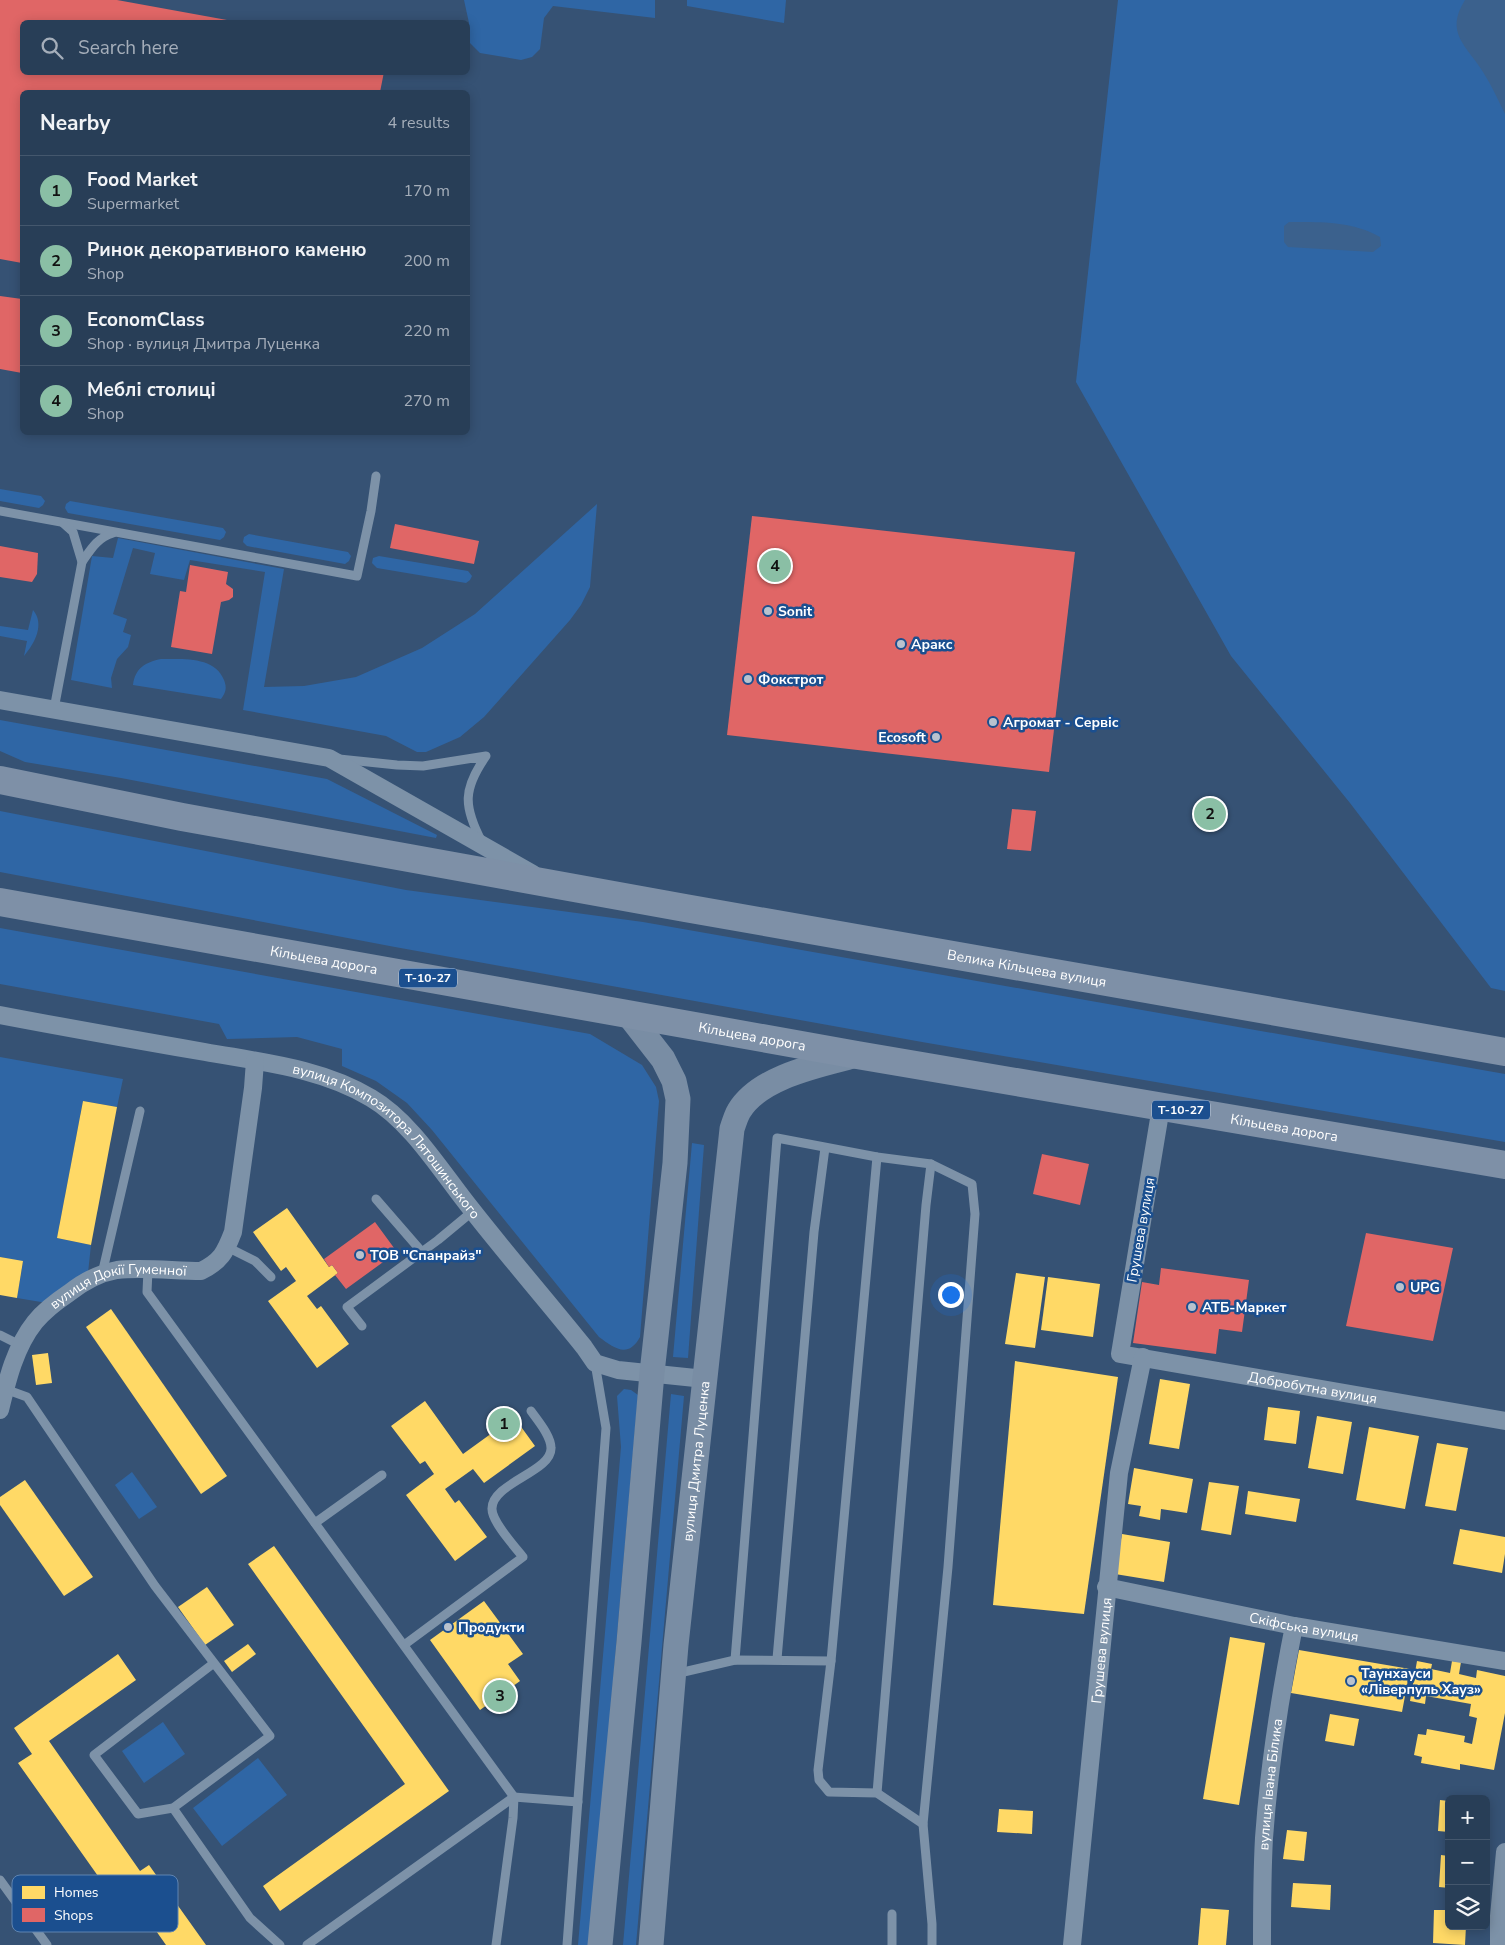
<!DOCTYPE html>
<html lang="en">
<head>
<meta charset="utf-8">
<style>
	body { margin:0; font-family:"Nunito Sans",sans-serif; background:#30455d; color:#f1f3f6 }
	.controls { position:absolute; right:15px; bottom:15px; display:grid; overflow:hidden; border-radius:8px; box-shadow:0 2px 12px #0003 }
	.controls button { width:45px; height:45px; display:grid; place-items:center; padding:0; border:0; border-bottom:1px solid #44576d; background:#283e57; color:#f1f3f6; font:25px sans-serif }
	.you { position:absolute; left:950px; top:1294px; width:18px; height:18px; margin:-12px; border:4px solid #fff; border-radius:50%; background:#1a73e8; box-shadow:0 0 0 8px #1a73e833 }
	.badge { display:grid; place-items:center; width:32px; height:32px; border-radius:50%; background:#8abfa5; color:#111; font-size:16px; font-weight:700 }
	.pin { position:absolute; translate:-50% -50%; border:2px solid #fff; box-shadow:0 1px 5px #0006 }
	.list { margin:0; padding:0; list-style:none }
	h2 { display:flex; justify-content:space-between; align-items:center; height:65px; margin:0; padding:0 20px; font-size:21px }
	h2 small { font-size:16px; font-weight:400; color:#a5aeba }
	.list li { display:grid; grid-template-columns:32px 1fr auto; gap:15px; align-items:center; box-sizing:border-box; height:70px; padding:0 20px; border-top:1px solid #44576d }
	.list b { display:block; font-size:19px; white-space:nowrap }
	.list p { margin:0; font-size:16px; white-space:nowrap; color:#a5aeba }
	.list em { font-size:16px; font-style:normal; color:#a5aeba }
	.icon { flex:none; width:28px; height:28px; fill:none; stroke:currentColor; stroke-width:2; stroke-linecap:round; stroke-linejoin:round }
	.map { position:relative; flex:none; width:1505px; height:1945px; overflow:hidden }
	.search { position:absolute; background:#283e57; box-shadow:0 2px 12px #0003; left:20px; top:20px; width:450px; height:55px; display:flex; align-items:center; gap:12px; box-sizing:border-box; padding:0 18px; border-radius:8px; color:#a5aeba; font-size:19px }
	.panel { position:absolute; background:#283e57; box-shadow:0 2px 12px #0003; left:20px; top:90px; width:450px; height:345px; border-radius:8px }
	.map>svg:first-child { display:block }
	.green { fill:#2f66a5 }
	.water { fill:#3b618d }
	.homes { fill:#ffd966 }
	.shops { fill:#e06666 }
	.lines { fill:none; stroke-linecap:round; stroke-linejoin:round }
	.service { stroke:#7d92a8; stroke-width:9 }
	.minor { stroke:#7d92a8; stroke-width:18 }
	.secondary { stroke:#798da4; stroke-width:25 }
	.trunk { stroke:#7e90a7; stroke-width:28 }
	.poi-dot { fill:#b9c2ce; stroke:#1b4f8f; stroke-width:2 }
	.labels { text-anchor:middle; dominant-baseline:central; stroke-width:5; stroke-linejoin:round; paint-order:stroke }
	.shield { fill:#1b4f8f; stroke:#bbcadd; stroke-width:1 }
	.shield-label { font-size:12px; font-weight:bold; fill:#fff }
	.poi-label { font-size:14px; font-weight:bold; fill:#fff; stroke:#1b4f8f; text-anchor:start }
	.street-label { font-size:14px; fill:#fff; stroke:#1b4f8f }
	.key { fill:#1b4f8f; stroke:#5f84b1; stroke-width:1 }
	.key-label { font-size:14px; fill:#fff }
</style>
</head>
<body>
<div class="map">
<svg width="1505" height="1945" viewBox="0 0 1505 1945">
	<rect width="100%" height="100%" fill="#365274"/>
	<g class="green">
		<path d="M 464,0 L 655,0 L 655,18 L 553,6 L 544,18 L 540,49 L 532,57 L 521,60 L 480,53 L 470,43 L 469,23 Z"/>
		<path d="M 687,0 L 786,0 L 784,23 L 687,6 Z"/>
		<path d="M 1118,0 L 1505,0 L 1505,991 L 1491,988 L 1350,803 L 1231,656 L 1076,382 Z"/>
		<path d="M 0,489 L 41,496 L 45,501 L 43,505 L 39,508 L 0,501 Z"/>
		<path d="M 70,501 L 223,528 L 226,532 L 224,537 L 220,540 L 68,513 L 65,508 L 66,504 Z"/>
		<path d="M 597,504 L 590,587 L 581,605 L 570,620 L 484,717 L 460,737 L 426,752 L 417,752 L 386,736 L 243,710 L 265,572 L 190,560 L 184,580 L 150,574 L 155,553 L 133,548 L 113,614 L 127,619 L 123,632 L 131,635 L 128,647 L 117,659 L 111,678 L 112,688 L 71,680 L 92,556 L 113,558 L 118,538 L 284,569 L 264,687 L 304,686 L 356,677 L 422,648 L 475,614 Z"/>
		<path d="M 249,534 L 348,552 L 351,556 L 349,561 L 345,564 L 247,546 L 243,542 L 244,537 Z"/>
		<path d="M 379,556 L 468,571 L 472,576 L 470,580 L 466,583 L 377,568 L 372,563 L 373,558 Z"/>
		<path d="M 33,610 C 45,624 35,643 24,656 L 27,641 L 0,636 L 0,626 L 28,630 Z"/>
		<path d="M 161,659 C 182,659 215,656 224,680 C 227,688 226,692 221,699 L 133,685 C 135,668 146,662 161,659 Z"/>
		<path d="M 0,720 L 327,779 L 437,835 L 436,838 L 121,778 L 25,762 L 0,751 Z"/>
		<path d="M 0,811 L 406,890 L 643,922 L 1505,1074 L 1505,1142 L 922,1042 L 395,947 L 0,872 Z"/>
		<path d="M 0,928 L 590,1034 L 642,1065 L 656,1087 L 659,1101 L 640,1337 C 628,1359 614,1348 599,1337 L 432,1130 L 407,1103 L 376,1081 L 342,1066 L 342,1049 L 297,1037 L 227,1039 L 219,1024 L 0,984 Z"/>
		<path d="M 0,1057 L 123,1079 L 117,1107 L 83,1101 L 57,1238 L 91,1245 L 88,1273 L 47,1303 L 17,1298 L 23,1262 L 0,1257 Z"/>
		<path d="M 692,1143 L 704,1145 L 688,1358 L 673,1357 Z"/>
		<path d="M 624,1389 L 631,1390 L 638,1395 L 590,1945 L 578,1945 L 621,1447 L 617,1396 Z"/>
		<path d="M 671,1394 L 684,1396 L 636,1945 L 623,1945 Z"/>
		<path d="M 132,1472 L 157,1507 L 139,1519 L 115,1485 Z"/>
		<path d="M 163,1722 L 185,1754 L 144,1783 L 122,1751 Z"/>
		<path d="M 258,1758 L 287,1795 L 222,1846 L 193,1808 Z"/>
	</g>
	<g class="water">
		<path d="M 1465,0 L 1505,0 L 1505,114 C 1498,100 1492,86 1483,72 C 1467,46 1444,33 1465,0 Z"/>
		<path d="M 1289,222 C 1321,222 1352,221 1380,237 L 1381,246 L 1373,252 L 1288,247 L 1284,242 L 1284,226 Z"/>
	</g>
	<g class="homes">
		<path d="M 83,1101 L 117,1107 L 91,1245 L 57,1238 Z"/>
		<path d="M 287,1208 L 329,1267 L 332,1265 L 338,1273 L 307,1296 L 317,1309 L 321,1306 L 349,1344 L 317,1368 L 268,1301 L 296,1281 L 286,1267 L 281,1271 L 253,1232 Z"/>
		<path d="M 0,1257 L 23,1261 L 17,1298 L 0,1295 Z"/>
		<path d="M 1016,1273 L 1045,1277 L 1035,1348 L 1005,1344 Z"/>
		<path d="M 1048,1277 L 1100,1284 L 1093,1337 L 1041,1330 Z"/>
		<path d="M 111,1309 L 227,1476 L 201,1494 L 86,1327 Z"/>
		<path d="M 48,1353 L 52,1383 L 36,1385 L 32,1355 Z"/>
		<path d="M 1015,1361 L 1118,1377 L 1084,1614 L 993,1605 Z"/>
		<path d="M 1160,1379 L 1190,1384 L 1179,1449 L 1149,1444 Z"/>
		<path d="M 425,1401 L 463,1454 L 514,1417 L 535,1446 L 484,1483 L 473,1469 L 445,1489 L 455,1503 L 459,1500 L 487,1537 L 455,1561 L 406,1495 L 434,1474 L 425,1461 L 420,1464 L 391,1426 Z"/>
		<path d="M 1268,1407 L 1300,1411 L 1296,1444 L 1264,1440 Z"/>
		<path d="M 1317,1416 L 1352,1422 L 1343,1474 L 1308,1468 Z"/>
		<path d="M 1369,1427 L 1419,1436 L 1405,1509 L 1356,1500 Z"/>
		<path d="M 1437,1443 L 1468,1448 L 1456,1511 L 1425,1506 Z"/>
		<path d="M 1134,1468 L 1193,1479 L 1187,1513 L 1161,1509 L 1160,1520 L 1139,1516 L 1141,1506 L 1128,1504 Z"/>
		<path d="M 25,1480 L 93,1577 L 64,1596 L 0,1505 L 0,1497 Z"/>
		<path d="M 1209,1482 L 1239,1486 L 1231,1535 L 1201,1530 Z"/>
		<path d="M 1248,1491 L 1300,1499 L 1296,1522 L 1245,1514 Z"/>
		<path d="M 1460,1529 L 1505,1537 L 1505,1554 L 1502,1573 L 1453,1564 Z"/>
		<path d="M 1122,1534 L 1170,1542 L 1164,1582 L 1115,1574 Z"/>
		<path d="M 274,1546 L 449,1791 L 280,1911 L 263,1886 L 405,1784 L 248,1564 Z"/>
		<path d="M 207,1587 L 234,1625 L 205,1645 L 178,1607 Z"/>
		<path d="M 484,1601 L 523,1654 L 508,1664 L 520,1681 L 480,1710 L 430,1640 Z"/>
		<path d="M 1230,1637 L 1265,1643 L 1239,1805 L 1203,1799 Z"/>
		<path d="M 248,1644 L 256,1654 L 232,1672 L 224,1661 Z"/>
		<path d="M 1299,1650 L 1410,1669 L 1402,1712 L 1291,1693 Z"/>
		<path d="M 118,1654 L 136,1680 L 49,1741 L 140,1871 L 149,1865 L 206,1945 L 166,1945 L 123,1884 L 110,1893 L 18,1763 L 32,1754 L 14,1728 Z"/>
		<path d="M 1417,1661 L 1432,1664 L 1431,1669 L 1450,1673 L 1452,1661 L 1461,1662 L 1459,1674 L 1476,1678 L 1477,1670 L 1505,1676 L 1505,1713 L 1494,1770 L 1460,1764 L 1460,1770 L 1421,1763 L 1422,1757 L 1414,1755 L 1418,1734 L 1426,1735 L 1427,1729 L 1465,1736 L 1464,1742 L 1472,1744 L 1477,1718 L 1469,1716 L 1471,1704 L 1426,1696 L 1425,1704 L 1410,1701 Z"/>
		<path d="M 1330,1714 L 1359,1719 L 1354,1746 L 1325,1741 Z"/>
		<path d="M 1440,1800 L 1449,1801 L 1449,1832 L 1438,1831 Z"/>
		<path d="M 999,1809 L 1033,1811 L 1032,1834 L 997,1832 Z"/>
		<path d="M 1287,1830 L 1307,1832 L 1304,1861 L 1283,1859 Z"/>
		<path d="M 1441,1855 L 1449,1856 L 1449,1888 L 1439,1887 Z"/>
		<path d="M 1293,1883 L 1331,1885 L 1330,1910 L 1291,1907 Z"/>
		<path d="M 1201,1908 L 1229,1910 L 1226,1945 L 1198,1945 Z"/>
		<path d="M 1434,1910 L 1449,1910 L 1449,1926 L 1466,1926 L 1465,1945 L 1433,1943 Z"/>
	</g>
	<g class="shops">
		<path d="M 0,0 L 117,0 L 238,22 L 22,22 L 22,72 L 384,72 L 380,92 L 22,92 L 22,263 L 0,259 Z"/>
		<path d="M 0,296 L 22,299 L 22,373 L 0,369 Z"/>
		<path d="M 752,516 L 1075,552 L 1049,772 L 727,735 Z"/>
		<path d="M 395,524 L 479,541 L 474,564 L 390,548 Z"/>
		<path d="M 0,546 L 38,553 L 37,574 L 32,582 L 0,577 Z"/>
		<path d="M 190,565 L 228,572 L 226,584 L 233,589 L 233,597 L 229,600 L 221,602 L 212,654 L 171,647 L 180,591 L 186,592 Z"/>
		<path d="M 1012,809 L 1036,811 L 1031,851 L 1007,849 Z"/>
		<path d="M 1042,1154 L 1089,1164 L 1080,1205 L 1033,1194 Z"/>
		<path d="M 375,1222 L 397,1252 L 346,1289 L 335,1275 L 338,1273 L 332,1265 L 329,1267 L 324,1259 Z"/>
		<path d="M 1366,1233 L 1453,1248 L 1433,1341 L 1346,1326 Z"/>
		<path d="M 1161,1268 L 1249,1280 L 1242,1332 L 1219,1329 L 1216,1354 L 1133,1343 L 1142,1282 L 1159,1285 Z"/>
	</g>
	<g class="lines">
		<g class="service">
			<path d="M 0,511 L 357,576 L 371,511 L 376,476"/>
			<path d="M 82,562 C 91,549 97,538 113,533"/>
			<path d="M 54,709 L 82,562 L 73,532 L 63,523"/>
			<path d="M 339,759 L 397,765 L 423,766 L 486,756 C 463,789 463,806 482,842"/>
			<path d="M 877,1157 L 831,1661 L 818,1770 L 819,1780 L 829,1792 L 877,1793 L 923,1824"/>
			<path d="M 376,1199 L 422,1252"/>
			<path d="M 227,1247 L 255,1261 L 271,1277"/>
			<path d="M 148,1270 L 147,1292 L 514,1797 L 513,1818 L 496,1945"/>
			<path d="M 102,1274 L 140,1111"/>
			<path d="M 362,1326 L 347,1307 L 438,1240 L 473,1211"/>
			<path d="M 0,1335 L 20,1345"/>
			<path d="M 5,1389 L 27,1397 L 155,1586 L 270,1736 L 173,1808 L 138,1814 L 94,1755 L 214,1663"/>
			<path d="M 315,1523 L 382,1475"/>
			<path d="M 404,1645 L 523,1557 C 515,1547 492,1522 492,1509 C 491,1483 552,1472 551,1448 C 551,1436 538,1421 531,1411"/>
			<path d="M 777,1659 L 814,1232 L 825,1148"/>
			<path d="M 735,1660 L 777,1138 L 877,1157 L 931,1164 L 972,1184 L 975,1214 L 948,1567 L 923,1824 L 932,1924 L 932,1945"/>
			<path d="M 675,1674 L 735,1660 L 831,1661"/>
			<path d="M 877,1793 L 926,1205 L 931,1164"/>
			<path d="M 173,1808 L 250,1918 L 280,1945"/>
			<path d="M 0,1880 L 47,1945"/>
			<path d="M 892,1914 L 892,1945"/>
			<path d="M 307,1945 L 514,1797 L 578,1802"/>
			<path d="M 567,1945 L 606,1428 L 595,1363"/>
		</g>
		<g class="minor">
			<path d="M 0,700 L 329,758 L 533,874"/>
			<path id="s1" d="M 0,1015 C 68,1028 136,1040 205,1052 C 260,1062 322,1068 371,1098 C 412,1122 442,1173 472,1210 C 508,1256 547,1301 584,1347 L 595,1363 L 618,1370 L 705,1379"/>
			<path id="s2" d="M 1161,1107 L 1120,1354 L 1505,1421"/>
			<path id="s3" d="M 0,1410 C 7,1381 15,1347 35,1322 C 44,1311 57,1301 69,1293 C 83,1282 100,1273 117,1270 C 143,1267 175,1271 201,1271 C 221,1261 225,1253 233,1232 L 253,1088 L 255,1061"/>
			<path id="s4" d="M 1106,1587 L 1294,1626 L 1505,1661"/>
			<path id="s5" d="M 1072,1945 L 1119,1473 L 1143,1357"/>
			<path id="s6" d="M 1262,1945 C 1262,1909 1262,1874 1264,1838 C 1269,1767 1280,1696 1294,1626"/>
			<path d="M 1499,1945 L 1499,1916 L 1505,1852"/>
		</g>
		<g class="secondary">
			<path d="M 600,1945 L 629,1642 L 652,1373 L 675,1163 L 678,1099 L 674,1081 L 663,1059 L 628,1014"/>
			<path id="s7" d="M 651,1945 L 676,1645 L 732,1129 C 734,1123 736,1116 739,1111 C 760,1076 820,1065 857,1055"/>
		</g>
		<g class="trunk">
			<path id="s8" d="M 0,780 L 182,817 L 685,908 L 1505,1052"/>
			<path id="s9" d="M 0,902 L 857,1055 L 1505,1165"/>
		</g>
	</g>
	<g class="poi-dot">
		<circle cx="768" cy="611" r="5"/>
		<circle cx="901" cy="644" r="5"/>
		<circle cx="748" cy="679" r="5"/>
		<circle cx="993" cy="722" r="5"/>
		<circle cx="936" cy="737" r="5"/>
		<circle cx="360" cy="1255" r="5"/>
		<circle cx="1400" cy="1287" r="5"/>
		<circle cx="1192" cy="1307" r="5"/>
		<circle cx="448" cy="1627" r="5"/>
		<circle cx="1351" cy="1681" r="5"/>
	</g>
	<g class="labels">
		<g class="shield">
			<rect x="399" y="968.5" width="58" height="19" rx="4"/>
			<rect x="1152" y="1100.5" width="58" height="19" rx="4"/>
		</g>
		<g class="shield-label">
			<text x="428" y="978">Т-10-27</text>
			<text x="1181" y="1110">Т-10-27</text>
		</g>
		<g class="poi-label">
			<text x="778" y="611">Sonit</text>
			<text x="911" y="644">Аракс</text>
			<text x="758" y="679">Фокстрот</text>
			<text x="1003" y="722">Агромат - Сервіс</text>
			<text x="926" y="737" text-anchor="end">Ecosoft</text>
			<text x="370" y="1255">ТОВ "Спанрайз"</text>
			<text x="1410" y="1287">UPG</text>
			<text x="1202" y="1307">АТБ-Маркет</text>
			<text x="458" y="1627">Продукти</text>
			<text x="1361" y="1673">Таунхауси<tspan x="1361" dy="16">«Ліверпуль Хауз»</tspan></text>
		</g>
		<g class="street-label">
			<text stroke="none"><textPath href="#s9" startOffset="329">Кільцева дорога</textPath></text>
			<text stroke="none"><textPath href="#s8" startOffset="1044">Велика Кільцева вулиця</textPath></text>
			<text stroke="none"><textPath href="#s9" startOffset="764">Кільцева дорога</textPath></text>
			<text stroke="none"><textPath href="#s9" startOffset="1304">Кільцева дорога</textPath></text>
			<text stroke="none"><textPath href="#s1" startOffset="420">вулиця Композитора Лятошинського</textPath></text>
			<text transform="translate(1141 1230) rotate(-80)">Грушева вулиця</text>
			<text stroke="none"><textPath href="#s3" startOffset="191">вулиця Докії Гуменної</textPath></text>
			<text stroke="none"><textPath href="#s2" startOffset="446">Добробутна вулиця</textPath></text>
			<text stroke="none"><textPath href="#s7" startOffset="486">вулиця Дмитра Луценка</textPath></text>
			<text stroke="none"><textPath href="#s4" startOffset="202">Скіфська вулиця</textPath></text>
			<text stroke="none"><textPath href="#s5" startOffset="296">Грушева вулиця</textPath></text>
			<text stroke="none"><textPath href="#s6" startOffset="161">вулиця Івана Білика</textPath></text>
		</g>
	</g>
	<rect x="12" y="1875" width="166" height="57" rx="8" class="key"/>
	<rect x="22" y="1886" width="23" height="13" fill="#ffd966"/>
	<rect x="22" y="1908" width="23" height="14" fill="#e06666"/>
	<g class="key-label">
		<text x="54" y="1897">Homes</text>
		<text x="54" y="1920">Shops</text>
	</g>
</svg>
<div class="controls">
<button>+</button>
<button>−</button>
<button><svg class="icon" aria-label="layers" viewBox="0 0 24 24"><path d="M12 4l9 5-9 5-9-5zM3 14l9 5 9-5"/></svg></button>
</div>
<div class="you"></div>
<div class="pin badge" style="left:504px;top:1424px">1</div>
<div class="pin badge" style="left:1210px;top:814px">2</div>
<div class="pin badge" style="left:500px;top:1696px">3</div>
<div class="pin badge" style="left:775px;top:566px">4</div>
<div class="search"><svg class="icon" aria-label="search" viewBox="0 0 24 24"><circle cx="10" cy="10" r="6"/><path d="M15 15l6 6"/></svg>Search here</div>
<section class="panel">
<h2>Nearby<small>4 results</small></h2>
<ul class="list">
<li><span class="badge">1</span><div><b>Food Market</b><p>Supermarket</p></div><em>170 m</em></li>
<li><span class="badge">2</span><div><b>Ринок декоративного каменю</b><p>Shop</p></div><em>200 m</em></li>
<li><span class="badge">3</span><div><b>EconomClass</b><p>Shop · вулиця Дмитра Луценка</p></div><em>220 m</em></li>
<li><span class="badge">4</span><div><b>Меблі столиці</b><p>Shop</p></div><em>270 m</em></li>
</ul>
</section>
</div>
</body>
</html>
